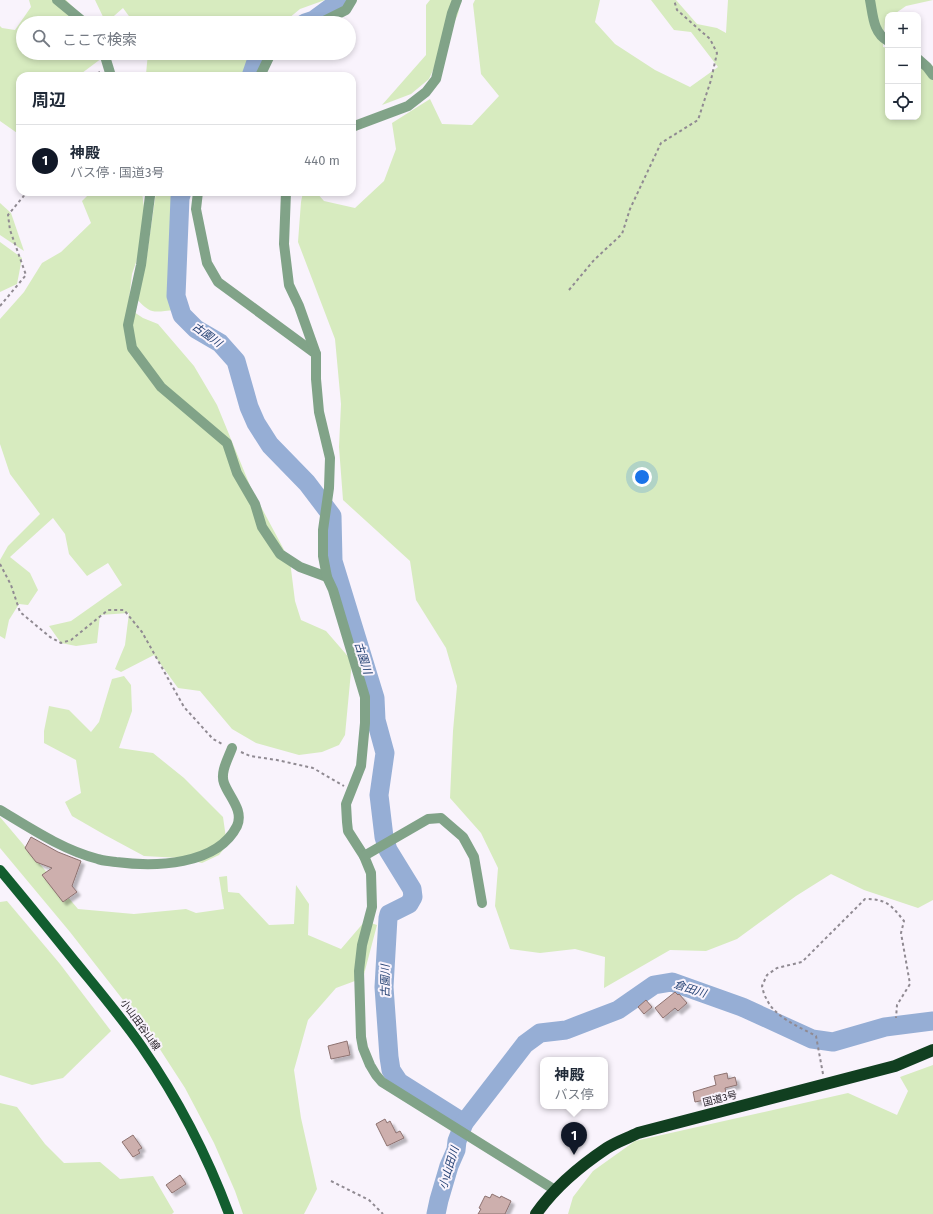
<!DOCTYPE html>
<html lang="ja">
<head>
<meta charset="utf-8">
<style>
	body { margin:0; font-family:"Fira Sans","Noto Sans JP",sans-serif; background:#f2f2f3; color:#1f2937 }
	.controls { position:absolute; right:12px; top:12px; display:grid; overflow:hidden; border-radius:8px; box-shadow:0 2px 6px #0003 }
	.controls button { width:36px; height:36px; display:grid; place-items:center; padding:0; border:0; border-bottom:1px solid #e0e1e3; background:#fff; color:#1f2937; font:20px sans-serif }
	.you { position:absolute; left:642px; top:477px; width:14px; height:14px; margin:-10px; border:3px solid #fff; border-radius:50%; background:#1a73e8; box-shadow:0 0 0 6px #1a73e833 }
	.badge { display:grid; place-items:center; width:26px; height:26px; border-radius:50%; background:#111827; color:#fff; font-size:13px; font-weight:700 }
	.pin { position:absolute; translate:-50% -33px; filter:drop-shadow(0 1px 2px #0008) }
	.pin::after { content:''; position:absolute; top:21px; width:14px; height:12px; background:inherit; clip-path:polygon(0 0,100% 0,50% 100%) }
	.popup { position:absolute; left:540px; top:1057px; width:68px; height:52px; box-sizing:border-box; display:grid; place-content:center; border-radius:8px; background:#fff; filter:drop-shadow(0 1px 3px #0005); font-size:13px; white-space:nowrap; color:#747a83 }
	.popup b { font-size:15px; color:#1f2937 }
	.popup::after { content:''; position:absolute; left:50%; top:100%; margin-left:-8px; border:8px solid transparent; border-top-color:#fff }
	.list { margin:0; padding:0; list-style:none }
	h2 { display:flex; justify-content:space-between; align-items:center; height:52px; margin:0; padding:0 16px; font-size:17px }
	h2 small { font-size:13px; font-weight:400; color:#747a83 }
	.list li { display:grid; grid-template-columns:26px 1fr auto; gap:12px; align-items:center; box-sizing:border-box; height:72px; padding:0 16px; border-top:1px solid #e0e1e3 }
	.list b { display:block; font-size:15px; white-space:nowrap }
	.list p { margin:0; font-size:13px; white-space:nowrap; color:#747a83 }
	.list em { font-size:13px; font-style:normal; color:#747a83 }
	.icon { flex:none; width:22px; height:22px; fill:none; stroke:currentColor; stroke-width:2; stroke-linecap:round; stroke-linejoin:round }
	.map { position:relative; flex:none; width:933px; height:1214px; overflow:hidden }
	.search { position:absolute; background:#fff; box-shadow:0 2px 6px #0003; left:16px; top:16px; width:340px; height:44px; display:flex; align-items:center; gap:10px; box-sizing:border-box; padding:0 14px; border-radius:22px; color:#747a83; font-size:15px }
	.panel { position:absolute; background:#fff; box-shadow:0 2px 6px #0003; left:16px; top:72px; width:340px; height:124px; border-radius:12px }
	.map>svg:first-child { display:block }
	.green { fill:#d7ebbf }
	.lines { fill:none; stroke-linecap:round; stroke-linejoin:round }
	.river { stroke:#96aed5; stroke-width:19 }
	.building { fill:#cdafad; stroke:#8d7270; filter:url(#shadow) }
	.path { stroke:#908a92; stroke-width:2; stroke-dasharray:3 3; stroke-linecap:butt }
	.minor { stroke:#81a388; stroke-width:10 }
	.major { stroke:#125e2f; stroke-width:10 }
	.highway { stroke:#113f20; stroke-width:12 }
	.labels { text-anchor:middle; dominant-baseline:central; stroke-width:4; stroke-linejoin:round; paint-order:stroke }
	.street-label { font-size:10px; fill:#221c24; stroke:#f9f3fc }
	.water-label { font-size:11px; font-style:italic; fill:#234173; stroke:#f9f3fc }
</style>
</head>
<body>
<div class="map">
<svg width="933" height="1214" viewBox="0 0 933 1214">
	<defs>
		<filter id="shadow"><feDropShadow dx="3.5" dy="3.5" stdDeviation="1" flood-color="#0004"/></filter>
	</defs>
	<rect width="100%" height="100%" fill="#f9f3fc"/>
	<g class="green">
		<path d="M 29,0 L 66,0 L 89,23 L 23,23 L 23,53 L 101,53 L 102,58 L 78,76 L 20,76 L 20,135 L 0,121 L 0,26 L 2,28 L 15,30 L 31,7 Z"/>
		<path d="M 95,0 L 325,0 L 300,9 L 283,23 L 134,23 L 123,8 L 106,23 Z"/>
		<path d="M 430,0 L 461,0 L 458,14 L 429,79 L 411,94 L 382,105 L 426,55 L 426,5 Z"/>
		<path d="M 475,0 L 600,0 L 595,22 L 615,44 L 655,70 L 690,87 L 718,67 L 691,32 L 674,30 L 651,0 L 676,0 L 697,24 L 717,28 L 726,33 L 728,0 L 933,0 L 906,6 L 893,15 L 888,15 L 888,18 L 885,20 L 883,47 L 888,48 L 888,117 L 918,117 L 918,55 L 933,66 L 933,900 L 918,908 L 864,890 L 831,874 L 796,896 L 737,939 L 706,951 L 670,950 L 604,988 L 605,957 L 575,949 L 540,953 L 510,949 L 495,906 L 498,868 L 481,833 L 450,798 L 453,731 L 457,686 L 446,648 L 416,600 L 410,561 L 343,500 L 339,447 L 341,404 L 335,339 L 298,242 L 301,202 L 303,192 L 316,192 L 324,201 L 355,208 L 384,181 L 396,149 L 392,123 L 430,99 L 442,124 L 472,125 L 499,96 L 481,74 L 473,4 Z"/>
		<path d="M 148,53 L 262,53 L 253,76 L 148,76 L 146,74 Z"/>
		<path d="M 91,192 L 142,192 L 144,208 L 143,242 L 132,274 L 128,308 L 143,318 L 158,324 L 194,366 L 217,405 L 251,488 L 290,561 L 295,601 L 301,620 L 326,631 L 352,661 L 345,735 L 339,745 L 322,752 L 299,755 L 256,743 L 232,729 L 200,691 L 178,688 L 154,655 L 121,672 L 115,669 L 125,645 L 129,613 L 100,615 L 97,643 L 76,646 L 61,643 L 49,626 L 71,621 L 122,585 L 108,563 L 87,576 L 69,554 L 65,534 L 53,518 L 10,557 L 30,573 L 38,590 L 28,605 L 19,604 L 9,620 L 5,639 L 0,636 L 0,560 L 8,546 L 40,514 L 10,474 L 0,444 L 0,319 L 24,292 L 42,263 L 61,252 L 91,223 L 82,201 Z"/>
		<path d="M 156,192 L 186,192 L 167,287 L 168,301 L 175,310 C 153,312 151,315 136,298 L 146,262 Z"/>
		<path d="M 0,203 L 11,213 L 24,251 L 0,235 Z"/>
		<path d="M 0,242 L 22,258 L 17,284 L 0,292 Z"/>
		<path d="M 124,676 L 131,685 L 132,711 L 119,748 L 153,753 L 184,778 L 223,817 L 227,845 L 219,855 L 202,863 L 180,858 L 144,856 L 105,835 L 72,816 L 65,802 L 81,793 L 76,760 L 44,743 L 44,731 L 49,706 L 69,710 L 91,732 L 99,722 L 112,679 Z"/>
		<path d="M 0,817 L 78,909 L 134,914 L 186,909 L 196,913 L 224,909 L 219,877 L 227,876 L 228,892 L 239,893 L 269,925 L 294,924 L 296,885 L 309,904 L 308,935 L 341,949 L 365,921 L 377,925 L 363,978 L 336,988 L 308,1020 L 294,1070 L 301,1118 L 317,1189 L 304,1214 L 243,1214 L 235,1191 L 214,1143 L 185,1088 L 152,1037 L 70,932 L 0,848 Z"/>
		<path d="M 7,901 L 60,964 L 111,1031 L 63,1078 L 32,1085 L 0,1075 L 0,902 Z"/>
		<path d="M 933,1065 L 933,1214 L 568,1214 L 573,1197 L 593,1171 L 635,1141 L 848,1093 L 897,1115 L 908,1091 L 900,1077 Z"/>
		<path d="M 0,1103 L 17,1107 L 45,1144 L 64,1163 L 100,1162 L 120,1179 L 153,1176 L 174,1212 L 172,1214 L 0,1214 Z"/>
	</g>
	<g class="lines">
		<g class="river">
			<path d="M 305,23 L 314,20 L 341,0"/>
			<path d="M 251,76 L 259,53"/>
			<path d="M 182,192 L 180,198 L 176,296 L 182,315 L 196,329 L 220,343 L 236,361 L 249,407 L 256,423 L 270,445 L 307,483 L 332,516 L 333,561 L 375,698 L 376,720 L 385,753 L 379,795 L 384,837 L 388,850 L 412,889 L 413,897 L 409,904 L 389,914 L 388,918 L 384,987 L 389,1057 L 391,1070 L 399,1082 L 464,1123"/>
			<path d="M 436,1214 L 439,1200 L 449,1166 L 456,1150 L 457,1141 L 464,1123 L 525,1044 L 540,1033 L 566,1030 L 618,1010 L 654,985 L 672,982 L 742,1007 L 812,1039 L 833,1042 L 885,1027 L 933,1021"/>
		</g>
	</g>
	<g class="building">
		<path d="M 31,837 L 58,852 L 81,861 L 72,886 L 77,892 L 63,902 L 42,875 L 52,868 L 36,862 L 25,848 Z"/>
		<path d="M 675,992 L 678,995 L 679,994 L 687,1003 L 678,1011 L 675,1008 L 663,1018 L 655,1008 Z"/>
		<path d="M 646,1000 L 652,1007 L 644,1014 L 638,1007 Z"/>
		<path d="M 347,1041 L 350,1055 L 331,1059 L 328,1046 Z"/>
		<path d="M 727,1073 L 728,1079 L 735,1077 L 737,1085 L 725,1088 L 726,1093 L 723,1094 L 724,1096 L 695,1102 L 693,1092 L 716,1085 L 714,1076 Z"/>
		<path d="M 385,1119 L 387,1123 L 390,1121 L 396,1133 L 400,1131 L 404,1138 L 387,1146 L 376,1124 Z"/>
		<path d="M 133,1135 L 142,1148 L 138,1150 L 140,1153 L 133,1157 L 122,1142 Z"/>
		<path d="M 180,1175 L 186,1184 L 172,1193 L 166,1185 Z"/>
		<path d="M 492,1194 L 500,1198 L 501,1196 L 511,1201 L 505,1214 L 478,1214 L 481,1209 L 479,1208 L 485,1196 L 490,1198 Z"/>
	</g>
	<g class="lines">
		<g class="path">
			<path d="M 92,76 L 100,72"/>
			<path d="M 569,290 L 594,260 L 622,234 L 630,209 L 661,143 L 698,120 L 711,80 L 717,53 L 710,39 L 677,10 L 674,0"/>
			<path d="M 0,306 L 26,275 L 10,230 L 8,215 L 27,192"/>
			<path d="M 0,564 L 11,585 L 20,612 L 50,637 L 61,643 L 71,640 L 108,610 L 124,610 L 142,632 L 184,707 L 213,739 L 224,745"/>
			<path d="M 241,752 L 250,756 L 277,760 L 313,768 L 344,786"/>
			<path d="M 823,1074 L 816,1036 C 798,1026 775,1018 766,998 C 764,995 763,990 762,986 L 767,975 L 777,968 L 802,962 L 865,899 C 887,899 891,905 904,921 L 901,933 L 910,984 L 897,1005 L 896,1018"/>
			<path d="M 331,1181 L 369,1200 L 383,1214"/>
		</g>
		<g class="minor">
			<path d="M 57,0 L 85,23"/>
			<path d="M 870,0 C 873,15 873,33 888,41"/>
			<path d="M 320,23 L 346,10 L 352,0"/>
			<path d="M 104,53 L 111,76"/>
			<path d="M 918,59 L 927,67 L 933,75"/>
			<path d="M 260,76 L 271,53"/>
			<path d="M 352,127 L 408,106 L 426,92 L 436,79 L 452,13 L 457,0"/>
			<path d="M 149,192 L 150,196 L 141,265 L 128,325 L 132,348 L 161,387 L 227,443 L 237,473 L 255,504 L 262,527 L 280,554 L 300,567 L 327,577"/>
			<path d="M 198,192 L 196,209 L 207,263 L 218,282 L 316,354"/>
			<path d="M 286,192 L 284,244 L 289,285 L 299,306 L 316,354 L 316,379 L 319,412 L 330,458 L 329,488 L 323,530 L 323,556 L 327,577 L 333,590 L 365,697 L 365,723 L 361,766 L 346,804 L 347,822 L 348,831 L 364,856 L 371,873 L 372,907 L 362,945 L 359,971 L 361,1037 L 363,1048 L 370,1065 L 376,1075 L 382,1082 L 555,1190"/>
			<path d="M 0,810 C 30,828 63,850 98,859 C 103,861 110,861 116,862 C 154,867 217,866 237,826 C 244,810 229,797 224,783 C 220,772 228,759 232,748"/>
			<path d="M 364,856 L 428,819 L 441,818 L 463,837 L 474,857 L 482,903"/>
		</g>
		<path class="major" d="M 0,870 C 26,901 51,932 77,964 C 99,991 122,1018 142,1047 C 178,1099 207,1155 229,1214"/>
		<path class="highway" d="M 536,1214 C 554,1188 580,1166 607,1148 C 616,1142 628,1138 638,1133 L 895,1066 L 933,1050"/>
	</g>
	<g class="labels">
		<g class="street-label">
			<text transform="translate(140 1025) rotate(54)">小山田谷山線</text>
			<text transform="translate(720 1099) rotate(-14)">国道3号</text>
		</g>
		<g class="water-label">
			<text transform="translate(207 335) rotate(36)">古園川</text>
			<text transform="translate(363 658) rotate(73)">古園川</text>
			<text transform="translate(385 981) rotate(-90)">古園川</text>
			<text transform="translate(690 989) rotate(18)">倉田川</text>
			<text transform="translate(449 1168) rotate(-73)">小山田川</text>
		</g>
	</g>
</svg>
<div class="controls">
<button>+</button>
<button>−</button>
<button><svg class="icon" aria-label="locate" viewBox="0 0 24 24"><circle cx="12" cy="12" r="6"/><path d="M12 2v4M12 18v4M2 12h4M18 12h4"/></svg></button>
</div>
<div class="you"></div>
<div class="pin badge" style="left:574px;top:1155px">1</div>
<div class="popup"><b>神殿</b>バス停</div>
<div class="search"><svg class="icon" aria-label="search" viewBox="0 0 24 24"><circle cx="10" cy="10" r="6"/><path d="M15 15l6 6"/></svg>ここで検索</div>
<section class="panel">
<h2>周辺<small></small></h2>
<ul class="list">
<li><span class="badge">1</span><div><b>神殿</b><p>バス停 · 国道3号</p></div><em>440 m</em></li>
</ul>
</section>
</div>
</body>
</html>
